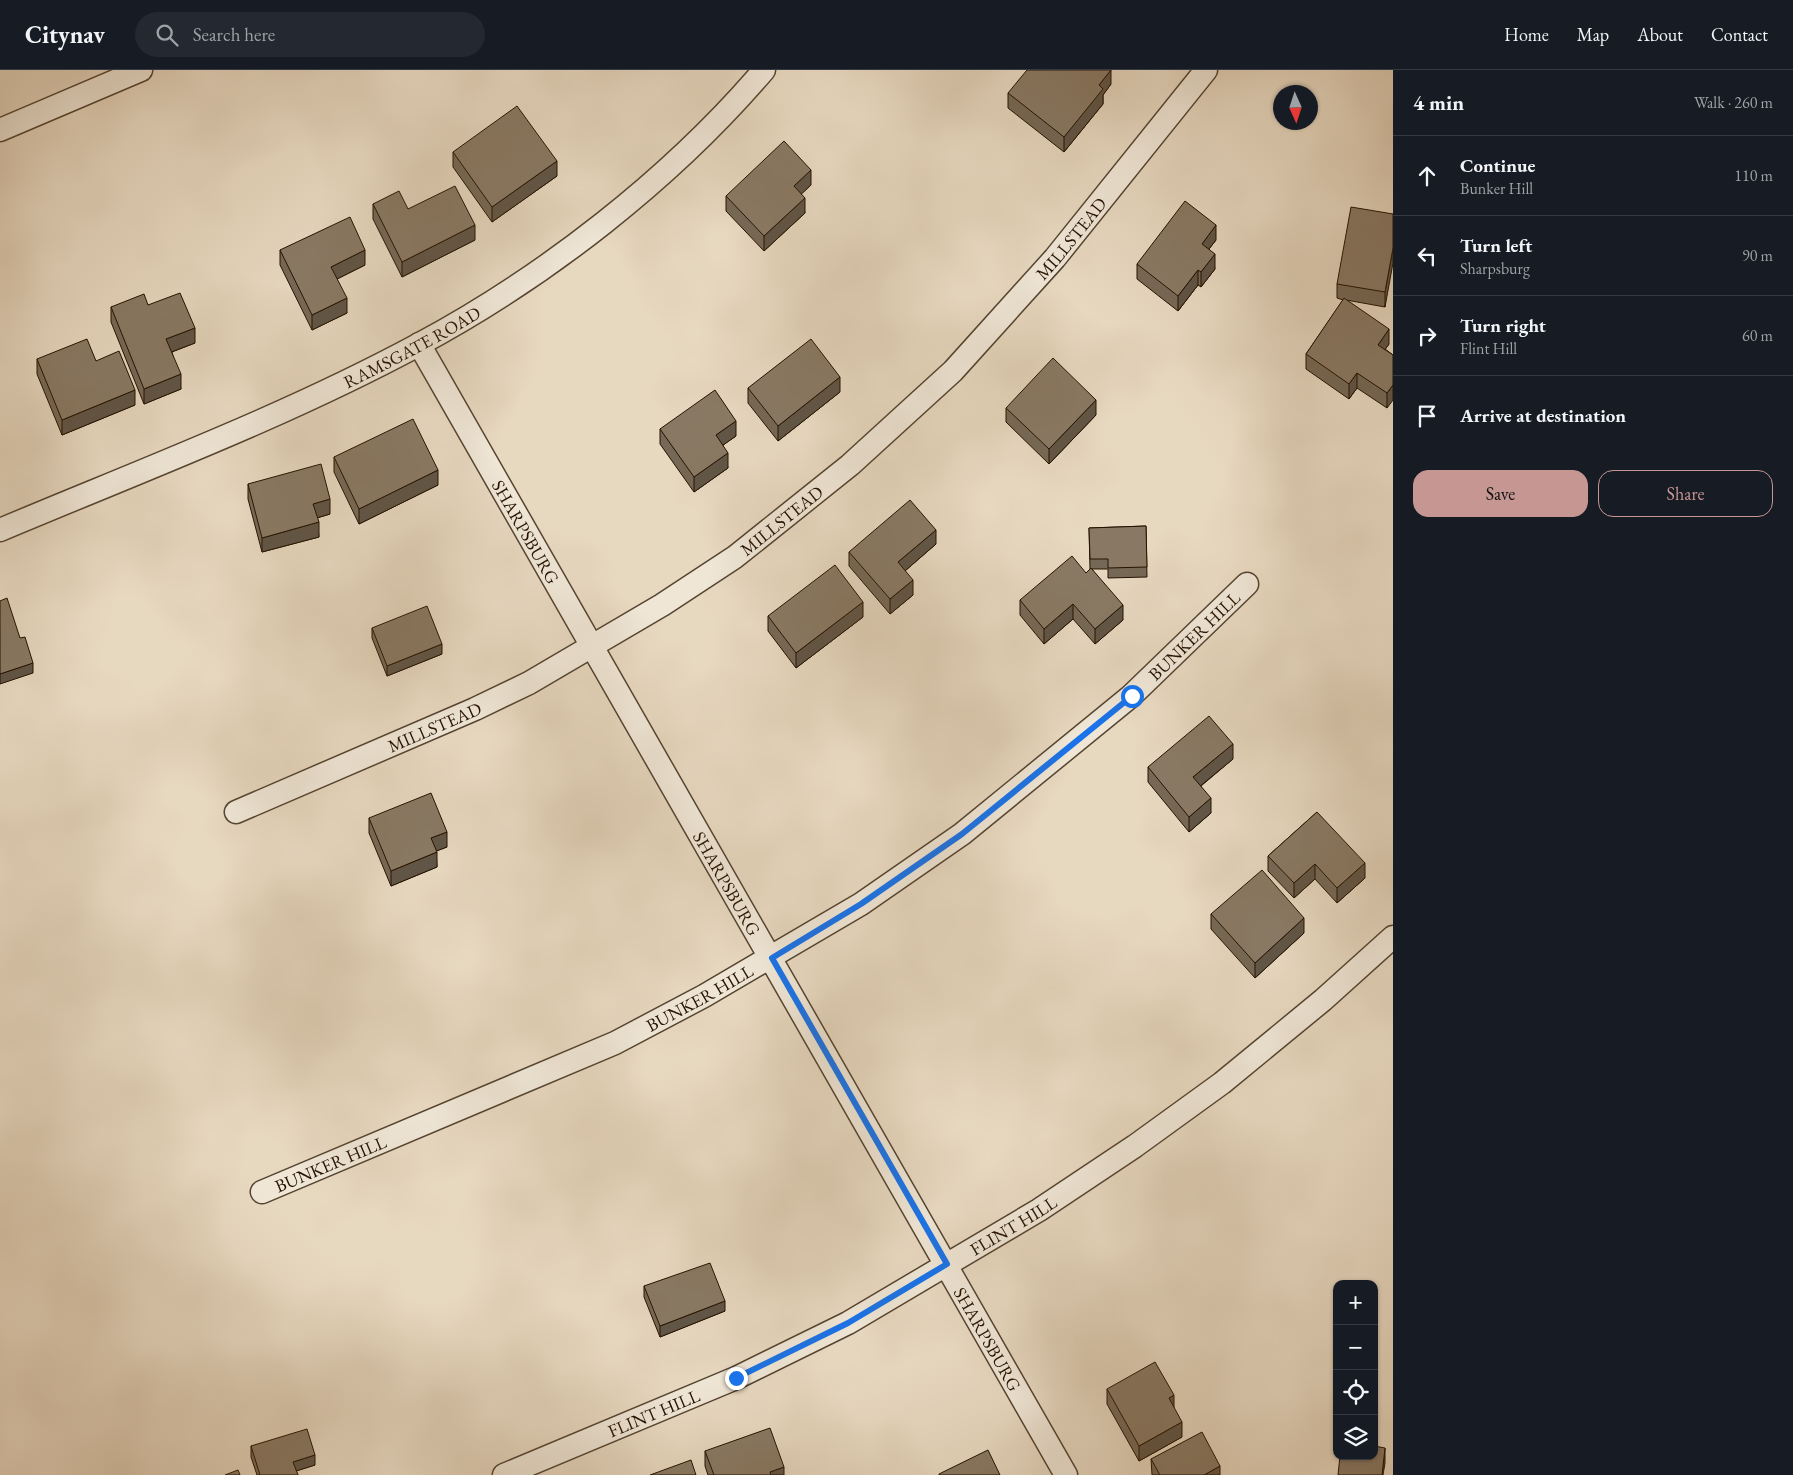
<!DOCTYPE html>
<html lang="en">
<head>
<meta charset="utf-8">
<style>
	body { margin:0; font-family:"EB Garamond",serif; background:#242831; color:#f1f3f6 }
	.controls { position:absolute; right:15px; bottom:15px; display:grid; overflow:hidden; border-radius:10px; box-shadow:0 1px 4px #0004 }
	.controls button { width:45px; height:45px; display:grid; place-items:center; padding:0; border:0; border-bottom:1px solid #363941; background:#171b24; color:#f1f3f6; font:25px sans-serif }
	.compass { position:absolute; left:1273px; top:15px; width:45px; height:45px; border-radius:50%; background:#171b24; box-shadow:0 1px 4px #0004; rotate:177deg }
	.stop { position:absolute; width:15px; height:15px; margin:-11px; border:4px solid #1a73e8; border-radius:50%; background:#fff }
	.stop.end { background:#1a73e8; border-color:#fff; box-shadow:0 1px 5px #0008 }
	.list { margin:0; padding:0; list-style:none }
	h2 { display:flex; justify-content:space-between; align-items:center; height:65px; margin:0; padding:0 20px; font-size:21px }
	h2 small { font-size:16px; font-weight:400; color:#9ea1a6 }
	.list li { display:grid; grid-template-columns:32px 1fr auto; gap:15px; align-items:center; box-sizing:border-box; height:80px; padding:0 20px; border-top:1px solid #363941 }
	.list b { display:block; font-size:19px; white-space:nowrap }
	.list p { margin:0; font-size:16px; white-space:nowrap; color:#9ea1a6 }
	.list em { font-size:16px; font-style:normal; color:#9ea1a6 }
	.actions { display:flex; gap:10px; padding:15px 20px }
	.actions a { flex:1; padding:11px 0; border:1px solid #c59692; border-radius:15px; text-align:center; font-size:18px; color:#c59692 }
	.actions .main { background:#c59692; color:#111 }
	.icon { flex:none; width:28px; height:28px; fill:none; stroke:currentColor; stroke-width:2; stroke-linecap:round; stroke-linejoin:round }
	.map { position:relative; flex:none; width:1393px; height:1405px; overflow:hidden }
	header { display:flex; align-items:center; gap:30px; box-sizing:border-box; height:70px; padding:0 25px; background:#171b24; border-bottom:1px solid #363941 }
	header strong { font-size:24px }
	nav { display:flex; gap:28px; margin-inline-start:auto; font-size:18px }
	.search { width:350px; height:45px; background:#242831; display:flex; align-items:center; gap:12px; box-sizing:border-box; padding:0 18px; border-radius:28px; color:#9ea1a6; font-size:19px }
	main { display:flex }
	aside { flex:1; background:#171b24 }
	.map>svg:first-child { display:block }
	.lines { fill:none; stroke-linecap:round; stroke-linejoin:round }
	.minor-casing { stroke:#554430; stroke-width:25 }
	.minor { stroke:#efe6d6; stroke-width:22 }
	.wall { fill:#766856; stroke:#241200 }
	.shaded-wall { fill:#605546; stroke:#241200 }
	.building { fill:#897964; stroke:#241200 }
	.route { stroke:#1a73e8; stroke-width:6 }
	.labels { text-anchor:middle; dominant-baseline:central; stroke-width:4; stroke-linejoin:round; paint-order:stroke }
	.street-label { font-size:18px; fill:#241200; stroke:#efe6d6 }
</style>
</head>
<body>
<header>
<strong>Citynav</strong>
<div class="search"><svg class="icon" aria-label="search" viewBox="0 0 24 24"><circle cx="10" cy="10" r="6"/><path d="M15 15l6 6"/></svg>Search here</div>
<nav><a>Home</a><a>Map</a><a>About</a><a>Contact</a></nav>
</header>
<main>
<div class="map">
<svg width="1393" height="1405" viewBox="0 0 1393 1405">
	<rect width="100%" height="100%" fill="#e7d8c0"/>
	<filter id="stains"><feTurbulence type="fractalNoise" baseFrequency=".004" numOctaves="4"/><feColorMatrix values="0 0 0 0 .2 0 0 0 0 .09 0 0 0 0 .02 0 0 0 .5 -.17"/></filter>
	<radialGradient id="worn" r=".72"><stop offset=".6" stop-color="#630" stop-opacity="0"/><stop offset="1" stop-color="#630" stop-opacity=".3"/></radialGradient>
	<g class="lines">
		<g class="minor-casing">
			<g id="minor">
				<path d="M 0,60 L 141,0"/>
				<path id="s1" d="M 419,274 L 1066,1405"/>
				<path id="s2" d="M 0,460 C 140,401 284,347 418,275 C 545,207 671,109 764,0"/>
				<path id="s3" d="M 236,742 L 475,639 L 529,613 L 662,535 L 735,487 L 850,395 L 953,301 L 1055,188 L 1206,0"/>
				<path id="s4" d="M 262,1122 L 615,973 L 704,926 L 861,834 L 962,764 L 1131,626 L 1247,514"/>
				<path id="s5" d="M 504,1405 L 736,1308 L 848,1253 L 1039,1140 L 1135,1076 L 1222,1013 L 1323,930 L 1393,867"/>
			</g>
		</g>
		<use href="#minor" class="minor"/>
	</g>
	<g class="wall">
		<path d="M 1111,14 L 1103,25 L 1103,34 L 1064,82 L 1008,38 L 1008,23 Z"/>
		<path d="M 453,82 L 557,106 L 492,152 L 453,97 Z"/>
		<path d="M 811,115 L 801,124 L 805,143 L 764,181 L 726,141 L 726,126 Z"/>
		<path d="M 373,134 L 408,139 L 475,170 L 402,207 L 373,149 Z"/>
		<path d="M 1393,144 L 1385,237 L 1346,230 L 1389,274 L 1385,279 L 1393,285 L 1387,338 L 1357,318 L 1349,329 L 1306,299 L 1306,284 L 1343,230 L 1337,228 L 1337,214 Z"/>
		<path d="M 1216,170 L 1209,179 L 1215,199 L 1201,217 L 1198,215 L 1178,241 L 1137,209 L 1137,194 Z"/>
		<path d="M 280,180 L 365,195 L 337,209 L 347,243 L 312,260 L 280,195 Z"/>
		<path d="M 148,235 L 195,273 L 172,282 L 181,319 L 144,334 L 111,252 L 111,237 Z"/>
		<path d="M 37,289 L 96,291 L 135,335 L 62,365 L 37,304 Z"/>
		<path d="M 748,318 L 840,322 L 778,371 L 748,333 Z"/>
		<path d="M 1006,338 L 1096,345 L 1049,394 L 1006,352 Z"/>
		<path d="M 660,359 L 736,366 L 723,375 L 728,398 L 694,422 L 660,374 Z"/>
		<path d="M 334,387 L 438,415 L 359,454 L 334,402 Z"/>
		<path d="M 248,414 L 330,444 L 317,448 L 319,467 L 262,482 L 248,429 Z"/>
		<path d="M 1146,456 L 1147,507 L 1108,508 L 1108,499 L 1092,499 L 1123,550 L 1095,574 L 1073,549 L 1044,574 L 1020,545 L 1020,530 L 1086,503 L 1090,499 L 1089,458 Z"/>
		<path d="M 936,474 L 905,501 L 913,525 L 890,544 L 849,496 L 849,482 Z"/>
		<path d="M 768,546 L 863,547 L 796,598 L 768,561 Z"/>
		<path d="M 372,558 L 442,584 L 387,606 L 372,568 Z"/>
		<path d="M 1233,689 L 1201,716 L 1211,743 L 1189,762 L 1148,712 L 1148,697 Z"/>
		<path d="M 1317,742 L 1365,808 L 1337,833 L 1315,809 L 1294,828 L 1268,801 L 1268,786 Z"/>
		<path d="M 369,748 L 447,777 L 436,781 L 437,797 L 391,816 L 369,763 Z"/>
		<path d="M 1211,844 L 1304,863 L 1255,908 L 1211,859 Z"/>
		<path d="M 644,1216 L 725,1241 L 660,1267 L 644,1227 Z"/>
		<path d="M 1107,1319 L 1182,1367 L 1139,1391 L 1107,1334 Z"/>
		<path d="M 251,1376 L 315,1395 L 296,1401 L 298,1405 L 257,1405 L 251,1387 Z"/>
		<path d="M 705,1381 L 784,1405 L 708,1405 L 705,1396 Z"/>
		<path d="M 1151,1389 L 1220,1405 L 1152,1405 Z"/>
	</g>
	<g class="shaded-wall">
		<path d="M 1111,0 L 1111,14 L 1103,25 L 1103,34 L 1064,82 L 1064,67 L 1099,15 Z"/>
		<path d="M 557,91 L 557,106 L 492,152 L 492,137 Z"/>
		<path d="M 811,100 L 811,115 L 794,131 L 794,116 Z"/>
		<path d="M 805,128 L 805,143 L 764,181 L 764,166 Z"/>
		<path d="M 475,155 L 475,170 L 402,207 L 402,192 Z"/>
		<path d="M 1216,155 L 1216,170 L 1202,188 L 1202,174 Z"/>
		<path d="M 1393,178 L 1393,193 L 1385,237 L 1385,222 Z"/>
		<path d="M 365,180 L 365,195 L 331,212 L 331,197 Z"/>
		<path d="M 1215,184 L 1215,199 L 1201,217 L 1201,202 Z"/>
		<path d="M 1198,200 L 1198,215 L 1178,241 L 1178,226 Z"/>
		<path d="M 347,228 L 347,243 L 312,260 L 312,245 Z"/>
		<path d="M 195,258 L 195,273 L 166,284 L 166,269 Z"/>
		<path d="M 1389,259 L 1389,274 L 1378,290 L 1378,275 Z"/>
		<path d="M 1357,303 L 1357,318 L 1349,329 L 1349,314 Z"/>
		<path d="M 181,304 L 181,319 L 144,334 L 144,319 Z"/>
		<path d="M 840,307 L 840,322 L 778,371 L 778,356 Z"/>
		<path d="M 1393,315 L 1393,330 L 1387,338 L 1387,323 Z"/>
		<path d="M 135,320 L 135,335 L 62,365 L 62,350 Z"/>
		<path d="M 1096,330 L 1096,345 L 1049,394 L 1049,379 Z"/>
		<path d="M 736,351 L 736,366 L 716,380 L 716,365 Z"/>
		<path d="M 728,383 L 728,398 L 694,422 L 694,407 Z"/>
		<path d="M 438,400 L 438,415 L 359,454 L 359,439 Z"/>
		<path d="M 330,429 L 330,444 L 313,449 L 313,434 Z"/>
		<path d="M 319,452 L 319,467 L 262,482 L 262,468 Z"/>
		<path d="M 936,460 L 936,474 L 898,507 L 898,492 Z"/>
		<path d="M 913,510 L 913,525 L 890,544 L 890,529 Z"/>
		<path d="M 863,532 L 863,547 L 796,598 L 796,583 Z"/>
		<path d="M 1073,534 L 1073,549 L 1044,574 L 1044,559 Z"/>
		<path d="M 1123,535 L 1123,550 L 1095,574 L 1095,559 Z"/>
		<path d="M 442,574 L 442,584 L 387,606 L 387,596 Z"/>
		<path d="M 33,593 L 33,603 L 0,614 L 0,604 Z"/>
		<path d="M 1233,674 L 1233,689 L 1193,722 L 1193,707 Z"/>
		<path d="M 1211,728 L 1211,743 L 1189,762 L 1189,747 Z"/>
		<path d="M 447,762 L 447,777 L 431,783 L 431,768 Z"/>
		<path d="M 437,782 L 437,797 L 391,816 L 391,801 Z"/>
		<path d="M 1365,793 L 1365,808 L 1337,833 L 1337,818 Z"/>
		<path d="M 1315,794 L 1315,809 L 1294,828 L 1294,813 Z"/>
		<path d="M 1304,848 L 1304,863 L 1255,908 L 1255,893 Z"/>
		<path d="M 725,1231 L 725,1241 L 660,1267 L 660,1256 Z"/>
		<path d="M 1174,1325 L 1174,1340 L 1169,1328 Z"/>
		<path d="M 1182,1352 L 1182,1367 L 1139,1391 L 1139,1376 Z"/>
		<path d="M 1385,1378 L 1385,1393 L 1383,1405 L 1382,1405 Z"/>
		<path d="M 315,1385 L 315,1395 L 293,1402 L 293,1392 Z"/>
		<path d="M 1220,1396 L 1220,1405 L 1204,1405 Z"/>
		<path d="M 784,1397 L 784,1405 L 770,1405 L 770,1402 Z"/>
	</g>
	<g class="building">
		<path d="M 1027,0 L 1111,0 L 1099,15 L 1103,19 L 1064,67 L 1008,23 Z"/>
		<path d="M 517,36 L 557,91 L 492,137 L 453,82 Z"/>
		<path d="M 784,71 L 811,100 L 794,116 L 805,128 L 764,166 L 726,126 Z"/>
		<path d="M 455,116 L 475,155 L 402,192 L 373,134 L 399,121 L 408,139 Z"/>
		<path d="M 1185,131 L 1216,155 L 1202,174 L 1215,184 L 1201,202 L 1198,200 L 1178,226 L 1137,194 Z"/>
		<path d="M 1351,137 L 1393,144 L 1393,178 L 1385,222 L 1337,214 Z"/>
		<path d="M 350,147 L 365,180 L 331,197 L 347,228 L 312,245 L 280,180 Z"/>
		<path d="M 180,223 L 195,258 L 166,269 L 181,304 L 144,319 L 111,237 L 144,224 L 148,235 Z"/>
		<path d="M 1344,228 L 1389,259 L 1378,275 L 1393,285 L 1393,315 L 1387,323 L 1357,303 L 1349,314 L 1306,284 Z"/>
		<path d="M 87,269 L 96,291 L 119,281 L 135,320 L 62,350 L 37,289 Z"/>
		<path d="M 811,269 L 840,307 L 778,356 L 748,318 Z"/>
		<path d="M 1053,288 L 1096,330 L 1049,379 L 1006,338 Z"/>
		<path d="M 715,320 L 736,351 L 716,365 L 728,383 L 694,407 L 660,359 Z"/>
		<path d="M 413,349 L 438,400 L 359,439 L 334,387 Z"/>
		<path d="M 321,394 L 330,429 L 313,434 L 319,452 L 262,468 L 248,414 Z"/>
		<path d="M 910,430 L 936,460 L 898,492 L 913,510 L 890,529 L 849,482 Z"/>
		<path d="M 1146,456 L 1147,497 L 1108,498 L 1108,489 L 1090,489 L 1089,458 Z"/>
		<path d="M 1072,486 L 1086,503 L 1091,498 L 1123,535 L 1095,559 L 1073,534 L 1044,559 L 1020,530 Z"/>
		<path d="M 835,495 L 863,532 L 796,583 L 768,546 Z"/>
		<path d="M 7,528 L 20,568 L 25,567 L 33,593 L 0,604 L 0,531 Z"/>
		<path d="M 427,536 L 442,574 L 387,596 L 372,558 Z"/>
		<path d="M 1209,646 L 1233,674 L 1193,707 L 1211,728 L 1189,747 L 1148,697 Z"/>
		<path d="M 431,723 L 447,762 L 431,768 L 437,782 L 391,801 L 369,748 Z"/>
		<path d="M 1317,742 L 1365,793 L 1337,818 L 1315,794 L 1294,813 L 1268,786 Z"/>
		<path d="M 1262,800 L 1304,848 L 1255,893 L 1211,844 Z"/>
		<path d="M 710,1193 L 725,1231 L 660,1256 L 644,1216 Z"/>
		<path d="M 1155,1292 L 1174,1325 L 1169,1328 L 1182,1352 L 1139,1376 L 1107,1319 Z"/>
		<path d="M 770,1358 L 784,1397 L 770,1402 L 771,1405 L 714,1405 L 705,1381 Z"/>
		<path d="M 307,1359 L 315,1385 L 293,1392 L 298,1405 L 260,1405 L 251,1376 Z"/>
		<path d="M 1202,1362 L 1220,1396 L 1204,1405 L 1160,1405 L 1151,1389 Z"/>
		<path d="M 1374,1376 L 1385,1378 L 1382,1405 L 1338,1405 L 1340,1386 L 1374,1386 Z"/>
		<path d="M 988,1380 L 1000,1405 L 939,1405 L 939,1404 Z"/>
		<path d="M 691,1390 L 696,1405 L 650,1405 Z"/>
		<path d="M 238,1400 L 240,1405 L 225,1405 Z"/>
	</g>
	<g class="lines">
		<path class="route" d="M 736,1308 L 848,1253 L 947,1194 L 772,888 L 861,834 L 962,764 L 1132,626"/>
	</g>
	<g class="labels">
		<g class="street-label">
			<text stroke="none"><textPath href="#s3" startOffset="1026">MILLSTEAD</textPath></text>
			<text stroke="none"><textPath href="#s2" startOffset="451">RAMSGATE ROAD</textPath></text>
			<text stroke="none"><textPath href="#s3" startOffset="621">MILLSTEAD</textPath></text>
			<text stroke="none"><textPath href="#s1" startOffset="216">SHARPSBURG</textPath></text>
			<text stroke="none"><textPath href="#s4" startOffset="1094">BUNKER HILL</textPath></text>
			<text stroke="none"><textPath href="#s3" startOffset="216">MILLSTEAD</textPath></text>
			<text stroke="none"><textPath href="#s1" startOffset="621">SHARPSBURG</textPath></text>
			<text stroke="none"><textPath href="#s4" startOffset="479">BUNKER HILL</textPath></text>
			<text stroke="none"><textPath href="#s4" startOffset="74">BUNKER HILL</textPath></text>
			<text stroke="none"><textPath href="#s5" startOffset="568">FLINT HILL</textPath></text>
			<text stroke="none"><textPath href="#s1" startOffset="1146">SHARPSBURG</textPath></text>
			<text stroke="none"><textPath href="#s5" startOffset="162">FLINT HILL</textPath></text>
		</g>
	</g>
	<rect width="100%" height="100%" filter="url(#stains)"/>
	<rect width="100%" height="100%" fill="url(#worn)"/>
</svg>
<div class="controls">
<button>+</button>
<button>−</button>
<button><svg class="icon" aria-label="locate" viewBox="0 0 24 24"><circle cx="12" cy="12" r="6"/><path d="M12 2v4M12 18v4M2 12h4M18 12h4"/></svg></button>
<button><svg class="icon" aria-label="layers" viewBox="0 0 24 24"><path d="M12 4l9 5-9 5-9-5zM3 14l9 5 9-5"/></svg></button>
</div>
<svg class="compass" viewBox="-18 -18 36 36"><path d="M0-13l5 13h-10z" fill="#e53935"/><path d="M0 13l5-13h-10z" fill="#9ea1a6"/></svg>
<div class="stop" style="left:1132px;top:626px"></div>
<div class="stop end" style="left:736px;top:1308px"></div>
</div>
<aside>
<h2>4 min<small>Walk · 260 m</small></h2>
<ul class="list">
<li><svg class="icon" aria-label="ahead" viewBox="0 0 24 24"><path d="M12 20V5M6 11l6-6 6 6"/></svg><div><b>Continue</b><p>Bunker Hill</p></div><em>110 m</em></li>
<li><svg class="icon" aria-label="left" viewBox="0 0 24 24"><path d="M17 20v-9H6M10 6l-5 5 5 5"/></svg><div><b>Turn left</b><p>Sharpsburg</p></div><em>90 m</em></li>
<li><svg class="icon" aria-label="right" viewBox="0 0 24 24"><path d="M7 20v-9h11M14 6l5 5-5 5"/></svg><div><b>Turn right</b><p>Flint Hill</p></div><em>60 m</em></li>
<li><svg class="icon" aria-label="arrive" viewBox="0 0 24 24"><path d="M6 21V4h12l-3 4 3 4H6"/></svg><div><b>Arrive at destination</b></div></li>
</ul>
<div class="actions"><a class="main">Save</a><a>Share</a></div>
</aside>
</main>
</body>
</html>
